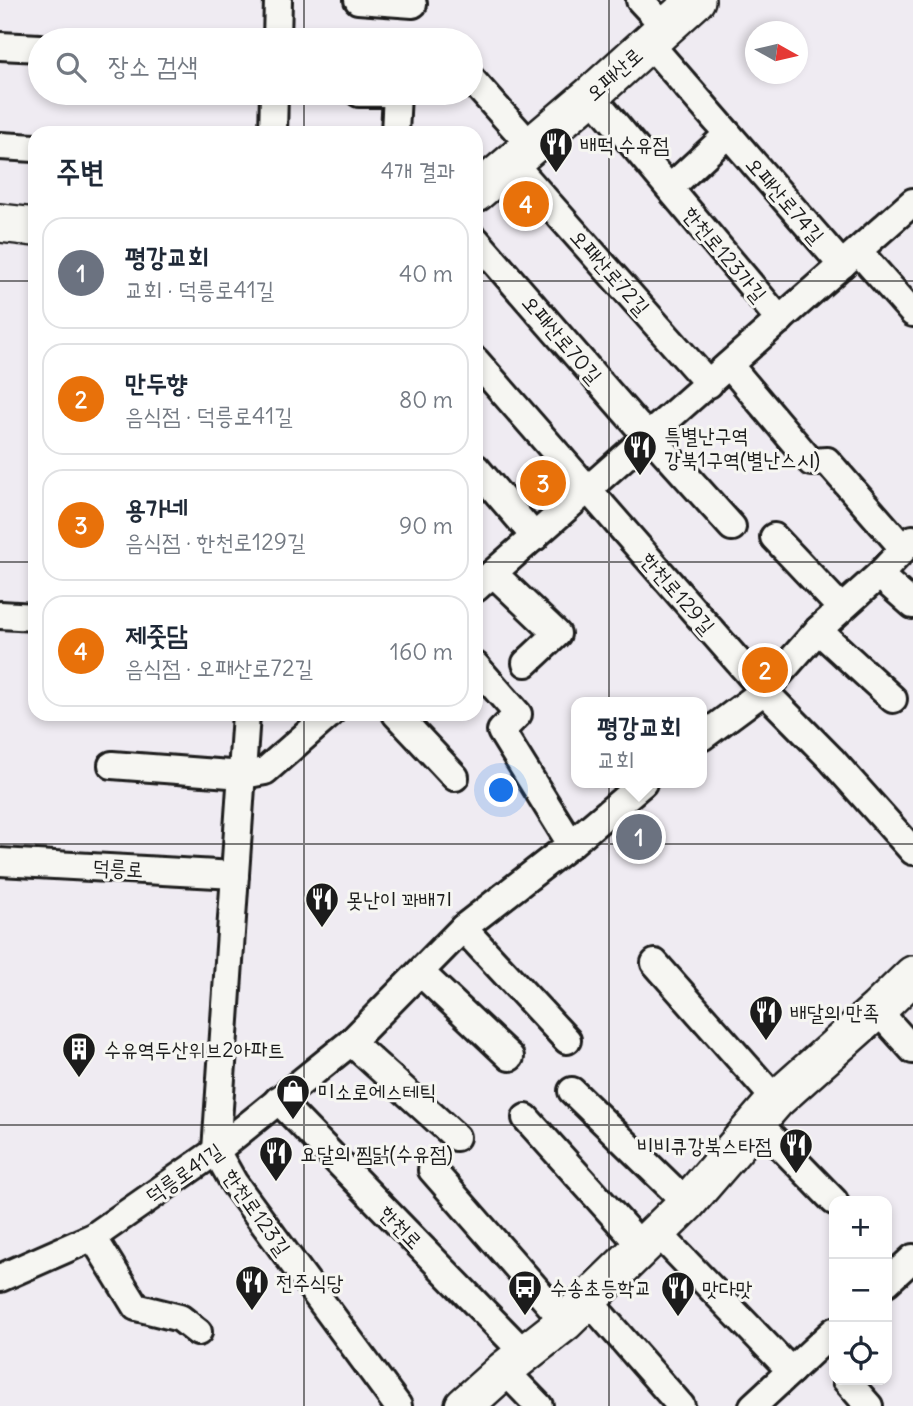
<!DOCTYPE html>
<html lang="ko">
<head>
<meta charset="utf-8">
<style>
	body { margin:0; font-family:Delius,"Poor Story",sans-serif; background:#f6f6f7; color:#1f2937 }
	.controls { position:absolute; right:21px; bottom:21px; display:grid; overflow:hidden; border-radius:14px; box-shadow:0 4px 10px #0003 }
	.controls button { width:63px; height:63px; display:grid; place-items:center; padding:0; border:0; border-bottom:2px solid #e0e1e3; background:#fff; color:#1f2937; font:35px sans-serif }
	.compass { position:absolute; left:745px; top:21px; width:63px; height:63px; border-radius:50%; background:#fff; box-shadow:0 4px 10px #0003; rotate:98deg }
	.you { position:absolute; left:502px; top:791px; width:24px; height:24px; margin:-18px; border:5px solid #fff; border-radius:50%; background:#1a73e8; box-shadow:0 0 0 10px #1a73e833 }
	.badge { display:grid; place-items:center; width:46px; height:46px; border-radius:50%; background:#1c1c1c; color:#fff; font-size:23px; font-weight:700 }
	.pin { position:absolute; translate:-50% -50%; border:4px solid #fff; box-shadow:0 2px 7px #0006 }
	.popup { position:absolute; left:571px; top:697px; width:136px; height:91px; box-sizing:border-box; display:grid; place-content:center; border-radius:14px; background:#fff; filter:drop-shadow(0 2px 5px #0005); font-size:23px; white-space:nowrap; color:#747a83 }
	.popup b { font-size:26px; color:#1f2937 }
	.popup::after { content:''; position:absolute; left:50%; top:100%; margin-left:-14px; border:14px solid transparent; border-top-color:#fff }
	.list { margin:0; padding:0; list-style:none }
	h2 { display:flex; justify-content:space-between; align-items:center; height:91px; margin:0; padding:0 28px; font-size:30px }
	h2 small { font-size:23px; font-weight:400; color:#747a83 }
	.list li { display:grid; grid-template-columns:46px 1fr auto; gap:21px; align-items:center; box-sizing:border-box; height:112px; margin:0 14px 14px; padding:0 14px; border:2px solid #e0e1e3; border-radius:21px }
	.list b { display:block; font-size:26px; white-space:nowrap }
	.list p { margin:0; font-size:23px; white-space:nowrap; color:#747a83 }
	.list em { font-size:23px; font-style:normal; color:#747a83 }
	.icon { flex:none; width:38px; height:38px; fill:none; stroke:currentColor; stroke-width:2; stroke-linecap:round; stroke-linejoin:round }
	.map { position:relative; flex:none; width:913px; height:1406px; overflow:hidden }
	.search { position:absolute; background:#fff; box-shadow:0 4px 10px #0003; left:28px; top:28px; width:455px; height:77px; display:flex; align-items:center; gap:18px; box-sizing:border-box; padding:0 24px; border-radius:38px; color:#747a83; font-size:26px }
	.panel { position:absolute; background:#fff; box-shadow:0 4px 10px #0003; left:28px; top:126px; width:455px; height:595px; border-radius:21px }
	.map>svg:first-child { display:block }
	.lines { fill:none; stroke-linecap:round; stroke-linejoin:round }
	.street-casing { stroke:#1c1c1c; stroke-width:32 }
	.secondary-casing { stroke:#1c1c1c; stroke-width:42 }
	.street { stroke:#f6f6f2; stroke-width:26 }
	.secondary { stroke:#f6f6f2; stroke-width:37 }
	.grid { fill:none; stroke:#1c1c1c; stroke-width:2; stroke-opacity:0.55 }
	.labels { text-anchor:middle; dominant-baseline:central; stroke-width:6; stroke-linejoin:round; paint-order:stroke }
	.street-label { font-size:21px; fill:#1c1c1c; stroke:#f6f6f2 }
	.poi-label { font-size:21px; fill:#1c1c1c; stroke:#f6f6f2; text-anchor:start }
</style>
</head>
<body>
<div class="map">
<svg width="913" height="1406" viewBox="0 0 913 1406">
	<rect width="100%" height="100%" fill="#efebf2"/>
	<filter id="ink" filterUnits="userSpaceOnUse"><feTurbulence type="fractalNoise" baseFrequency=".0143" numOctaves="2"/><feDisplacementMap in="SourceGraphic" scale="14" xChannelSelector="R" yChannelSelector="G"/><feConvolveMatrix kernelMatrix="1 2 1 2 8 2 1 2 1" color-interpolation-filters="sRGB"/></filter>
	<g filter="url(#ink)">
		<g class="lines">
			<g class="street-casing">
				<g id="street">
					<path d="M 358,0 L 413,4"/>
					<path d="M 640,0 L 666,28"/>
					<path d="M 277,40 L 278,0"/>
					<path d="M 649,43 L 842,265"/>
					<path d="M 0,46 L 40,48"/>
					<path d="M 471,79 L 530,145"/>
					<path d="M 359,93 L 397,93 L 395,133"/>
					<path d="M 591,95 L 780,320"/>
					<path d="M 273,133 L 274,93"/>
					<path d="M 0,146 L 35,148"/>
					<path d="M 511,161 L 709,384"/>
					<path d="M 670,188 L 728,134"/>
					<path d="M 476,240 L 637,425 L 650,436 L 732,527"/>
					<path d="M 858,251 L 913,313"/>
					<path d="M 476,361 L 764,691 L 831,759 L 913,851"/>
					<path d="M 729,365 L 811,462 L 827,461 L 903,548"/>
					<path d="M 476,468 L 535,537"/>
					<path d="M 774,537 L 841,608"/>
					<path d="M 493,573 L 557,634 L 526,663"/>
					<path d="M 879,575 L 913,605"/>
					<path d="M 476,588 L 913,202"/>
					<path d="M 0,615 L 35,617"/>
					<path d="M 818,630 L 893,699"/>
					<path d="M 476,666 L 518,714 L 501,731 L 571,844"/>
					<path d="M 246,714 L 216,1151 L 234,1183 L 398,1406"/>
					<path d="M 396,714 L 455,777"/>
					<path d="M 702,737 L 764,691 L 818,630 L 879,575 L 913,539"/>
					<path d="M 112,765 L 243,775 L 265,771 L 330,714"/>
					<path d="M 0,862 L 235,875"/>
					<path d="M 463,928 L 567,1040"/>
					<path d="M 655,963 L 776,1100"/>
					<path d="M 420,972 L 510,1057"/>
					<path d="M 877,1010 L 913,1050"/>
					<path d="M 351,1042 L 456,1137"/>
					<path d="M 572,1091 L 687,1203"/>
					<path d="M 278,1100 L 525,1354"/>
					<path d="M 526,1118 L 642,1247"/>
					<path d="M 756,1121 L 834,1201"/>
					<path d="M 432,1170 L 565,1322"/>
					<path d="M 657,1232 L 791,1371"/>
					<path d="M 93,1237 L 136,1307 L 180,1318 L 198,1332"/>
					<path d="M 0,1278 L 93,1237 L 216,1151 L 351,1042 L 463,928 L 571,844 L 643,783"/>
					<path d="M 887,1282 L 913,1258"/>
					<path d="M 588,1300 L 681,1406"/>
					<path d="M 504,1370 L 539,1406"/>
					<path d="M 846,1380 L 869,1406"/>
					<path d="M 753,1406 L 834,1331"/>
				</g>
			</g>
			<g class="secondary-casing">
				<g id="secondary">
					<path d="M 476,193 L 591,95 L 696,0"/>
					<path d="M 0,223 L 35,227"/>
					<path d="M 464,1406 L 504,1370 L 565,1322 L 687,1203 L 776,1100 L 877,1010 L 913,975"/>
				</g>
			</g>
			<use href="#street" class="street"/>
			<use href="#secondary" class="secondary"/>
		</g>
	</g>
	<path class="grid" d="M 304,0 L 304,40M 609,0 L 609,1406M 304,93 L 304,133M 0,281 L 35,281M 476,281 L 913,281M 0,562 L 35,562M 476,562 L 913,562M 304,714 L 304,1406M 0,844 L 913,844M 0,1125 L 913,1125"/>
	<defs>
		<g id="restaurant-pin" transform="scale(1.75)"><path d="M0 17L-7.5 6A9.5 9.5 0 1 1 7.5 6Z" fill="#1c1c1c" stroke="#f6f6f2"/><path d="M-5-6h1v4h1v-4h1v4h1v-4h1v5L-1.5 .5V6h-2V.5L-5-1ZM5-6V6H3V1.5H1.5Q1.5-4 5-6Z" fill="#fff"/></g>
		<g id="building-pin" transform="scale(1.75)"><path d="M0 17L-7.5 6A9.5 9.5 0 1 1 7.5 6Z" fill="#1c1c1c" stroke="#f6f6f2"/><path d="M-4-6H4V6H1V3H-1V6H-4ZM-2.5-4.3h1.7v1.8h-1.7ZM.8-4.3h1.7v1.8H.8ZM-2.5-1h1.7V.8h-1.7ZM.8-1h1.7V.8H.8Z" fill="#fff"/></g>
		<g id="shop-pin" transform="scale(1.75)"><path d="M0 17L-7.5 6A9.5 9.5 0 1 1 7.5 6Z" fill="#1c1c1c" stroke="#f6f6f2"/><path d="M-5-2.5h2.3a2.7 3.5 0 0 1 5.4 0H5L5.5 6h-11ZM-1.5-2.5h3a1.5 2.3 0 0 0-3 0Z" fill="#fff"/></g>
		<g id="bus-pin" transform="scale(1.75)"><path d="M0 17L-7.5 6A9.5 9.5 0 1 1 7.5 6Z" fill="#1c1c1c" stroke="#f6f6f2"/><path d="M-5-6H5V4H4V6H2V4H-2V6H-4V4H-5ZM-3.5-4V0h7V-4ZM-3.5 1.2v1.5H-2V1.2ZM2 1.2v1.5H3.5V1.2Z" fill="#fff"/></g>
	</defs>
	<g fill-rule="evenodd">
		<use href="#restaurant-pin" x="556" y="144"/>
		<use href="#restaurant-pin" x="640" y="447"/>
		<use href="#restaurant-pin" x="322" y="899"/>
		<use href="#restaurant-pin" x="766" y="1012"/>
		<use href="#building-pin" x="79" y="1049"/>
		<use href="#shop-pin" x="293" y="1091"/>
		<use href="#restaurant-pin" x="796" y="1145"/>
		<use href="#restaurant-pin" x="276" y="1153"/>
		<use href="#restaurant-pin" x="252" y="1282"/>
		<use href="#bus-pin" x="525" y="1287"/>
		<use href="#restaurant-pin" x="678" y="1288"/>
	</g>
	<g class="labels">
		<g class="street-label">
			<text transform="translate(614 74) rotate(-42)">오패산로</text>
			<text transform="translate(785 200) rotate(49)">오패산로74길</text>
			<text transform="translate(725 254) rotate(50)">한천로123가길</text>
			<text transform="translate(610 272) rotate(48)">오패산로72길</text>
			<text transform="translate(562 339) rotate(49)">오패산로70길</text>
			<text transform="translate(678 593) rotate(49)">한천로129길</text>
			<text transform="translate(118 868) rotate(3)">덕릉로</text>
			<text transform="translate(184 1173) rotate(-35)">덕릉로41길</text>
			<text transform="translate(257 1212) rotate(55)">한천로123길</text>
			<text transform="translate(401 1227) rotate(46)">한천로</text>
		</g>
		<g class="poi-label">
			<text x="580" y="144">배떡 수유점</text>
			<text x="664" y="435">특별난구역<tspan x="664" dy="24">강북1구역(별난스시)</tspan></text>
			<text x="346" y="899">못난이 꽈배기</text>
			<text x="790" y="1012">배달의 만족</text>
			<text x="104" y="1049">수유역두산위브2아파트</text>
			<text x="318" y="1091">미소로에스테틱</text>
			<text x="772" y="1145" text-anchor="end">비비큐강북스타점</text>
			<text x="300" y="1153">요달의 찜닭(수유점)</text>
			<text x="276" y="1282">전주식당</text>
			<text x="550" y="1287">수송초등학교</text>
			<text x="702" y="1288">맛다맛</text>
		</g>
	</g>
</svg>
<div class="controls">
<button>+</button>
<button>−</button>
<button><svg class="icon" aria-label="locate" viewBox="0 0 24 24"><circle cx="12" cy="12" r="6"/><path d="M12 2v4M12 18v4M2 12h4M18 12h4"/></svg></button>
</div>
<svg class="compass" viewBox="-18 -18 36 36"><path d="M0-13l5 13h-10z" fill="#e53935"/><path d="M0 13l5-13h-10z" fill="#747a83"/></svg>
<div class="you"></div>
<div class="pin badge" style="left:639px;top:837px;background:#6b7280">1</div>
<div class="popup"><b>평강교회</b>교회</div>
<div class="pin badge" style="left:765px;top:670px;background:#e8710a">2</div>
<div class="pin badge" style="left:543px;top:483px;background:#e8710a">3</div>
<div class="pin badge" style="left:526px;top:204px;background:#e8710a">4</div>
<div class="search"><svg class="icon" aria-label="search" viewBox="0 0 24 24"><circle cx="10" cy="10" r="6"/><path d="M15 15l6 6"/></svg>장소 검색</div>
<section class="panel">
<h2>주변<small>4개 결과</small></h2>
<ul class="list">
<li><span class="badge" style="background:#6b7280">1</span><div><b>평강교회</b><p>교회 · 덕릉로41길</p></div><em>40 m</em></li>
<li><span class="badge" style="background:#e8710a">2</span><div><b>만두향</b><p>음식점 · 덕릉로41길</p></div><em>80 m</em></li>
<li><span class="badge" style="background:#e8710a">3</span><div><b>용가네</b><p>음식점 · 한천로129길</p></div><em>90 m</em></li>
<li><span class="badge" style="background:#e8710a">4</span><div><b>제줏담</b><p>음식점 · 오패산로72길</p></div><em>160 m</em></li>
</ul>
</section>
</div>
</body>
</html>
